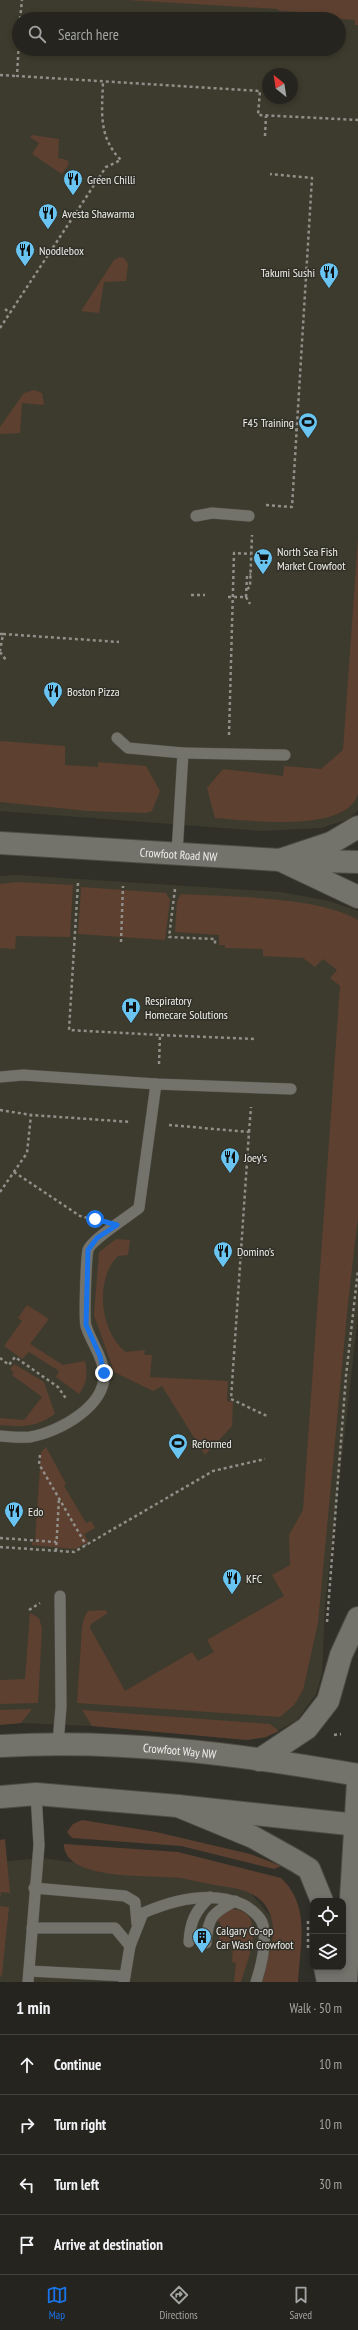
<!DOCTYPE html>
<html lang="en">
<head>
<meta charset="utf-8">
<style>
	body { margin:0; font-family:"PT Sans Narrow",sans-serif; background:#2d2c27; color:#f1f3f6 }
	.controls { position:absolute; right:12px; bottom:12px; display:grid; overflow:hidden; border-radius:8px; box-shadow:0 2px 6px #0003 }
	.controls button { width:36px; height:36px; display:grid; place-items:center; padding:0; border:0; border-bottom:1px solid #42413c; background:#25241e; color:#f1f3f6; font:20px sans-serif }
	.compass { position:absolute; left:262px; top:68px; width:36px; height:36px; border-radius:50%; background:#25241e; box-shadow:0 2px 6px #0003; rotate:330deg }
	.stop { position:absolute; width:12px; height:12px; margin:-9px; border:3px solid #1a73e8; border-radius:50%; background:#fff }
	.stop.end { background:#1a73e8; border-color:#fff; box-shadow:0 1px 4px #0008 }
	.list { margin:0; padding:0; list-style:none }
	h2 { display:flex; justify-content:space-between; align-items:center; height:52px; margin:0; padding:0 16px; font-size:17px }
	h2 small { font-size:13px; font-weight:400; color:#a3a4a4 }
	.list li { display:grid; grid-template-columns:26px 1fr auto; gap:12px; align-items:center; box-sizing:border-box; height:60px; padding:0 16px; border-top:1px solid #42413c }
	.list b { display:block; font-size:15px; white-space:nowrap }
	.list em { font-size:13px; font-style:normal; color:#a3a4a4 }
	.icon { flex:none; width:22px; height:22px; fill:none; stroke:currentColor; stroke-width:2; stroke-linecap:round; stroke-linejoin:round }
	.map { position:relative; flex:none; width:358px; height:1982px; overflow:hidden }
	.search { position:absolute; background:#25241e; box-shadow:0 2px 6px #0003; left:12px; right:12px; top:12px; height:44px; display:flex; align-items:center; gap:10px; box-sizing:border-box; padding:0 14px; border-radius:22px; color:#a3a4a4; font-size:15px }
	.sheet { height:292px; background:#25241e }
	nav { display:flex; justify-content:space-around; align-items:center; box-sizing:border-box; height:56px; border-top:1px solid #42413c; background:#25241e; font-size:11px; color:#a3a4a4 }
	nav a { display:grid; justify-items:center; gap:2px }
	nav .on { color:#1a73e8 }
	.map>svg:first-child { display:block }
	.built { fill:#3d3b2d; fill-rule:evenodd }
	.grass { fill:#5d4030 }
	.lines { fill:none; stroke-linecap:round; stroke-linejoin:round }
	.service-casing { stroke:#4d4c45; stroke-width:12 }
	.tertiary-casing { stroke:#4d4c45; stroke-width:24 }
	.secondary-casing { stroke:#4d4c45; stroke-width:24 }
	.path { stroke:#908f89; stroke-width:2.5; stroke-dasharray:3 3; stroke-linecap:butt }
	.service { stroke:#74736b; stroke-width:11 }
	.tertiary { stroke:#74736b; stroke-width:22 }
	.secondary { stroke:#74736b; stroke-width:22 }
	.route { stroke:#1a73e8; stroke-width:5 }
	.labels { text-anchor:middle; dominant-baseline:central; stroke-width:3; stroke-linejoin:round; paint-order:stroke }
	.poi-label { font-size:12px; fill:#f0f0eb; stroke:#313028; text-anchor:start }
	.street-label { font-size:12px; fill:#f0f0eb; stroke:#313028 }
</style>
</head>
<body>
<div class="map">
<svg width="358" height="1982" viewBox="0 0 358 1982">
	<rect width="100%" height="100%" fill="#313028"/>
	<g class="built">
		<path d="M 0,0 L 358,0 L 358,810 L 349,819 L 321,828 L 262,831 L 0,811 ZM 19,19 L 339,19 L 339,49 L 19,49 ZM 268,74 L 292,74 L 292,98 L 268,98 Z"/>
		<path d="M 17,875 L 281,892 L 329,901 L 358,911 L 358,1317 L 325,1605 L 322,1673 L 316,1694 L 297,1720 L 266,1737 L 247,1740 L 92,1726 L 21,1723 L 0,1725 L 0,876 Z"/>
		<path d="M 42,1858 L 245,1886 L 281,1929 L 274,1982 L 0,1982 L 0,1862 Z"/>
	</g>
	<g class="grass">
		<path d="M 127,0 L 358,0 L 358,25 L 355,25 L 355,20 L 303,16 L 303,12 L 279,11 L 278,9 Z"/>
		<path d="M 32,135 L 59,139 L 58,158 L 67,160 L 69,164 L 62,174 L 32,154 L 39,143 L 30,137 Z"/>
		<path d="M 120,257 L 124,258 L 128,264 L 126,281 L 104,282 L 99,313 L 81,311 L 114,260 Z"/>
		<path d="M 34,390 L 42,393 L 44,405 L 22,403 L 20,433 L 0,434 L 0,427 L 24,393 Z"/>
		<path d="M 358,539 L 358,794 C 346,834 247,820 215,818 L 207,788 L 223,769 L 283,776 L 284,766 L 321,769 L 343,750 Z"/>
		<path d="M 0,741 L 65,746 L 65,765 L 98,767 L 98,762 L 146,766 L 160,791 L 152,811 L 146,813 L 88,811 L 0,802 Z"/>
		<path d="M 17,882 L 73,885 L 70,937 L 16,936 L 15,949 L 0,948 L 0,884 Z"/>
		<path d="M 81,887 L 166,893 L 170,900 L 165,940 L 78,934 Z"/>
		<path d="M 181,894 C 229,897 318,896 358,920 L 358,1217 L 348,1303 L 318,1623 L 303,1690 L 294,1705 L 280,1717 L 77,1703 L 82,1627 L 84,1618 L 88,1611 L 105,1610 L 108,1613 L 91,1624 L 90,1628 L 125,1691 L 192,1652 L 198,1661 L 214,1652 L 207,1640 L 284,1596 L 272,1575 L 290,1565 L 289,1535 L 303,1510 L 340,986 L 330,978 L 337,970 L 323,959 L 315,967 L 303,958 L 263,956 L 263,949 L 225,948 L 225,945 L 219,945 L 219,935 L 175,932 L 177,901 Z"/>
		<path d="M 116,1239 L 130,1240 L 128,1255 L 118,1256 C 95,1278 99,1332 126,1352 L 145,1350 L 144,1355 L 152,1355 L 150,1377 L 228,1381 L 227,1401 L 233,1402 L 232,1426 L 205,1455 L 162,1386 L 153,1391 L 114,1372 L 94,1315 L 99,1252 Z"/>
		<path d="M 27,1305 L 49,1319 L 30,1344 L 63,1365 L 85,1361 C 88,1374 87,1383 79,1394 L 56,1377 L 59,1371 L 29,1352 L 22,1359 L 4,1346 L 22,1321 L 18,1318 Z"/>
		<path d="M 14,1364 L 44,1382 L 55,1414 C 34,1428 24,1427 0,1425 L 0,1418 L 24,1420 L 42,1397 L 12,1375 L 14,1372 L 10,1369 Z"/>
		<path d="M 46,1447 L 66,1484 L 64,1486 L 86,1523 L 91,1521 L 95,1528 L 84,1534 L 88,1542 L 75,1549 L 32,1545 L 32,1542 L 35,1542 L 41,1452 Z"/>
		<path d="M 30,1613 L 39,1618 L 42,1628 L 38,1703 L 0,1704 L 0,1680 L 25,1679 Z"/>
		<path d="M 32,1709 L 21,1723 L 0,1725 L 0,1710 Z"/>
		<path d="M 82,1710 L 270,1724 L 279,1731 L 266,1737 L 247,1740 L 92,1726 Z"/>
		<path d="M 82,1820 L 156,1832 L 250,1854 L 281,1866 L 274,1869 L 181,1846 L 72,1838 L 67,1832 L 73,1824 Z"/>
		<path d="M 5,1839 L 10,1893 L 1,1892 L 0,1899 L 0,1840 Z"/>
		<path d="M 64,1844 L 178,1852 L 281,1878 C 311,1906 300,1945 298,1982 L 260,1982 C 266,1961 279,1936 270,1914 C 261,1890 235,1888 214,1885 C 203,1883 192,1880 181,1878 C 155,1875 63,1882 64,1844 Z"/>
		<path d="M 0,1906 L 9,1907 L 2,1974 L 0,1978 Z"/>
		<path d="M 233,1909 C 269,1913 247,1961 241,1982 L 234,1982 L 236,1963 L 232,1962 L 233,1946 L 219,1944 L 220,1922 L 215,1921 L 226,1910 Z"/>
	</g>
	<g class="lines">
		<g class="service-casing">
			<g id="service">
				<path d="M 196,516 L 212,513 L 249,516"/>
				<path d="M 117,738 L 128,748 L 183,753 L 177,853"/>
				<path d="M 183,753 L 285,755"/>
				<path d="M 0,1077 L 23,1075 L 156,1084 L 291,1089"/>
				<path d="M 0,1436 C 10,1437 21,1438 30,1437 C 59,1432 107,1406 104,1372 C 102,1355 91,1342 86,1326 C 84,1319 86,1259 88,1250 C 91,1240 129,1216 139,1208 L 156,1084"/>
				<path d="M 58,1743 L 61,1707 L 60,1596"/>
				<path d="M 34,1888 L 125,1896 L 135,1902 L 137,1924"/>
				<path d="M 32,1928 L 115,1928 L 130,1946"/>
				<path d="M 189,1942 C 190,1922 195,1911 210,1897"/>
				<path d="M 206,1943 C 208,1917 212,1913 235,1901"/>
				<path d="M 29,1971 L 125,1976"/>
				<path d="M 28,1982 L 39,1845 L 36,1794"/>
				<path d="M 124,1982 L 130,1946 L 143,1913 C 175,1899 211,1890 244,1905 C 251,1909 261,1917 263,1925 C 267,1944 262,1964 256,1982"/>
			</g>
		</g>
		<g class="tertiary-casing">
			<g id="tertiary">
				<path id="s1" d="M 0,843 L 280,860 L 358,862"/>
				<path id="s2" d="M 0,1746 C 121,1739 239,1754 358,1775"/>
				<path d="M 0,1797 L 36,1794 L 178,1806 L 358,1825"/>
			</g>
		</g>
		<g class="secondary-casing">
			<g id="secondary">
				<path d="M 280,860 L 358,897"/>
				<path d="M 280,860 L 331,843 L 358,827"/>
				<path d="M 259,1760 L 307,1728 L 328,1701 L 341,1655 L 358,1618"/>
				<path d="M 178,1806 L 253,1837 L 296,1861 L 309,1869 L 322,1901"/>
				<path d="M 325,1967 L 328,1982"/>
				<path d="M 346,1982 L 358,1782"/>
			</g>
		</g>
		<g class="path">
			<path d="M 20,19 L 22,0"/>
			<path d="M 19,39 L 17,76 L 260,91 L 258,115 L 358,120"/>
			<path d="M 0,75 L 17,76"/>
			<path d="M 265,136 L 266,116"/>
			<path d="M 5,309 L 10,313"/>
			<path d="M 0,328 L 106,167 L 121,160 C 98,137 102,112 103,82"/>
			<path d="M 295,430 L 301,430"/>
			<path d="M 266,505 L 292,507 L 312,178 L 270,174"/>
			<path d="M 247,589 L 250,587 L 252,535"/>
			<path d="M 191,595 L 205,595"/>
			<path d="M 228,597 L 246,597 L 250,604"/>
			<path d="M 246,597 L 247,576 L 251,574"/>
			<path d="M 0,634 L 3,634 L 0,651"/>
			<path d="M 3,634 L 119,642"/>
			<path d="M 0,652 L 6,660"/>
			<path d="M 229,735 L 234,553 L 251,554"/>
			<path d="M 78,883 L 69,1030 L 160,1035"/>
			<path d="M 175,889 L 169,937 L 215,939 L 215,945"/>
			<path d="M 121,942 L 123,886"/>
			<path d="M 159,1064 L 160,1035 L 254,1039"/>
			<path d="M 0,1110 L 31,1115"/>
			<path d="M 169,1125 L 249,1132 L 231,1399 L 269,1417"/>
			<path d="M 249,1132 L 251,1107"/>
			<path d="M 14,1172 L 80,1216 L 92,1219"/>
			<path d="M 0,1192 L 27,1153 L 31,1115 L 131,1122"/>
			<path d="M 0,1358 L 9,1365 L 15,1357 L 58,1387 L 67,1400"/>
			<path d="M 40,1455 L 39,1464 L 86,1545"/>
			<path d="M 0,1538 L 56,1542"/>
			<path d="M 0,1547 L 74,1552 L 213,1471 L 265,1459"/>
			<path d="M 56,1551 L 59,1498"/>
			<path d="M 29,1610 L 40,1603"/>
			<path d="M 327,1622 L 346,1376 L 358,1270"/>
			<path d="M 334,1735 L 341,1734"/>
			<path d="M 308,1921 L 308,1948"/>
		</g>
		<use href="#service" class="service"/>
		<use href="#tertiary" class="tertiary"/>
		<use href="#secondary" class="secondary"/>
	</g>
	<g class="lines">
		<path class="route" d="M 95,1219 L 117,1225 L 97,1238 L 88,1250 L 86,1325 L 100,1356 L 104,1373"/>
	</g>
	<defs>
		<g id="restaurant-pin" transform="scale(1)"><path d="M0 17L-7.5 6A9.5 9.5 0 1 1 7.5 6Z" fill="#69c4f1" stroke="#313028"/><path d="M-5-6h1v4h1v-4h1v4h1v-4h1v5L-1.5 .5V6h-2V.5L-5-1ZM5-6V6H3V1.5H1.5Q1.5-4 5-6Z" fill="#111"/></g>
		<g id="stadium-pin" transform="scale(1)"><path d="M0 17L-7.5 6A9.5 9.5 0 1 1 7.5 6Z" fill="#69c4f1" stroke="#313028"/><path d="M0-5a6.5 5 0 1 0 0 10a6.5 5 0 1 0 0-10ZM-3.5-1.8h7v3.6h-7Z" fill="#111"/></g>
		<g id="supermarket-pin" transform="scale(1)"><path d="M0 17L-7.5 6A9.5 9.5 0 1 1 7.5 6Z" fill="#69c4f1" stroke="#313028"/><path d="M-6-5.5h2.5l.6 2H6L4.5 2H-2.5L-4.4-4H-6ZM-1.5 3.2a1.3 1.3 0 1 0 .1 0ZM3 3.2a1.3 1.3 0 1 0 .1 0Z" fill="#111"/></g>
		<g id="hospital-pin" transform="scale(1)"><path d="M0 17L-7.5 6A9.5 9.5 0 1 1 7.5 6Z" fill="#69c4f1" stroke="#313028"/><path d="M-5-5h3v3.5h4V-5h3V5h-3V1.5h-4V5h-3Z" fill="#111"/></g>
		<g id="building-pin" transform="scale(1)"><path d="M0 17L-7.5 6A9.5 9.5 0 1 1 7.5 6Z" fill="#69c4f1" stroke="#313028"/><path d="M-4-6H4V6H1V3H-1V6H-4ZM-2.5-4.3h1.7v1.8h-1.7ZM.8-4.3h1.7v1.8H.8ZM-2.5-1h1.7V.8h-1.7ZM.8-1h1.7V.8H.8Z" fill="#111"/></g>
	</defs>
	<g fill-rule="evenodd">
		<use href="#restaurant-pin" x="73" y="179"/>
		<use href="#restaurant-pin" x="48" y="213"/>
		<use href="#restaurant-pin" x="25" y="250"/>
		<use href="#restaurant-pin" x="329" y="272"/>
		<use href="#stadium-pin" x="308" y="422"/>
		<use href="#supermarket-pin" x="263" y="558"/>
		<use href="#restaurant-pin" x="53" y="691"/>
		<use href="#hospital-pin" x="131" y="1007"/>
		<use href="#restaurant-pin" x="230" y="1157"/>
		<use href="#restaurant-pin" x="223" y="1251"/>
		<use href="#stadium-pin" x="178" y="1443"/>
		<use href="#restaurant-pin" x="14" y="1511"/>
		<use href="#restaurant-pin" x="232" y="1578"/>
		<use href="#building-pin" x="202" y="1937"/>
	</g>
	<g class="labels">
		<g class="poi-label">
			<text x="87" y="179">Green Chilli</text>
			<text x="62" y="213">Avesta Shawarma</text>
			<text x="39" y="250">Noodlebox</text>
			<text x="315" y="272" text-anchor="end">Takumi Sushi</text>
			<text x="294" y="422" text-anchor="end">F45 Training</text>
			<text x="277" y="551">North Sea Fish<tspan x="277" dy="14">Market Crowfoot</tspan></text>
			<text x="67" y="691">Boston Pizza</text>
			<text x="145" y="1000">Respiratory<tspan x="145" dy="14">Homecare Solutions</tspan></text>
			<text x="244" y="1157">Joey's</text>
			<text x="237" y="1251">Domino's</text>
			<text x="192" y="1443">Reformed</text>
			<text x="28" y="1511">Edo</text>
			<text x="246" y="1578">KFC</text>
			<text x="216" y="1930">Calgary Co-op<tspan x="216" dy="14">Car Wash Crowfoot</tspan></text>
		</g>
		<g class="street-label">
			<text stroke="none"><textPath href="#s1" startOffset="179">Crowfoot Road NW</textPath></text>
			<text stroke="none"><textPath href="#s2" startOffset="180">Crowfoot Way NW</textPath></text>
		</g>
	</g>
</svg>
<div class="controls">
<button><svg class="icon" aria-label="locate" viewBox="0 0 24 24"><circle cx="12" cy="12" r="6"/><path d="M12 2v4M12 18v4M2 12h4M18 12h4"/></svg></button>
<button><svg class="icon" aria-label="layers" viewBox="0 0 24 24"><path d="M12 4l9 5-9 5-9-5zM3 14l9 5 9-5"/></svg></button>
</div>
<svg class="compass" viewBox="-18 -18 36 36"><path d="M0-13l5 13h-10z" fill="#e53935"/><path d="M0 13l5-13h-10z" fill="#a3a4a4"/></svg>
<div class="stop" style="left:95px;top:1219px"></div>
<div class="stop end" style="left:104px;top:1373px"></div>
<div class="search"><svg class="icon" aria-label="search" viewBox="0 0 24 24"><circle cx="10" cy="10" r="6"/><path d="M15 15l6 6"/></svg>Search here</div>
</div>
<section class="sheet">
<h2>1 min<small>Walk · 50 m</small></h2>
<ul class="list">
<li><svg class="icon" aria-label="ahead" viewBox="0 0 24 24"><path d="M12 20V5M6 11l6-6 6 6"/></svg><div><b>Continue</b></div><em>10 m</em></li>
<li><svg class="icon" aria-label="right" viewBox="0 0 24 24"><path d="M7 20v-9h11M14 6l5 5-5 5"/></svg><div><b>Turn right</b></div><em>10 m</em></li>
<li><svg class="icon" aria-label="left" viewBox="0 0 24 24"><path d="M17 20v-9H6M10 6l-5 5 5 5"/></svg><div><b>Turn left</b></div><em>30 m</em></li>
<li><svg class="icon" aria-label="arrive" viewBox="0 0 24 24"><path d="M6 21V4h12l-3 4 3 4H6"/></svg><div><b>Arrive at destination</b></div></li>
</ul>
</section>
<nav>
<a class="on"><svg class="icon" aria-label="map" viewBox="0 0 24 24"><path d="M3 6l6-2 6 2 6-2v14l-6 2-6-2-6 2zM9 4v14M15 6v14"/></svg>Map</a>
<a><svg class="icon" aria-label="directions" viewBox="0 0 24 24"><path d="M12 3l9 9-9 9-9-9zM9 14v-3h6M13 9l2 2-2 2"/></svg>Directions</a>
<a><svg class="icon" aria-label="saved" viewBox="0 0 24 24"><path d="M7 4h10v16l-5-4-5 4z"/></svg>Saved</a>
</nav>
</body>
</html>
